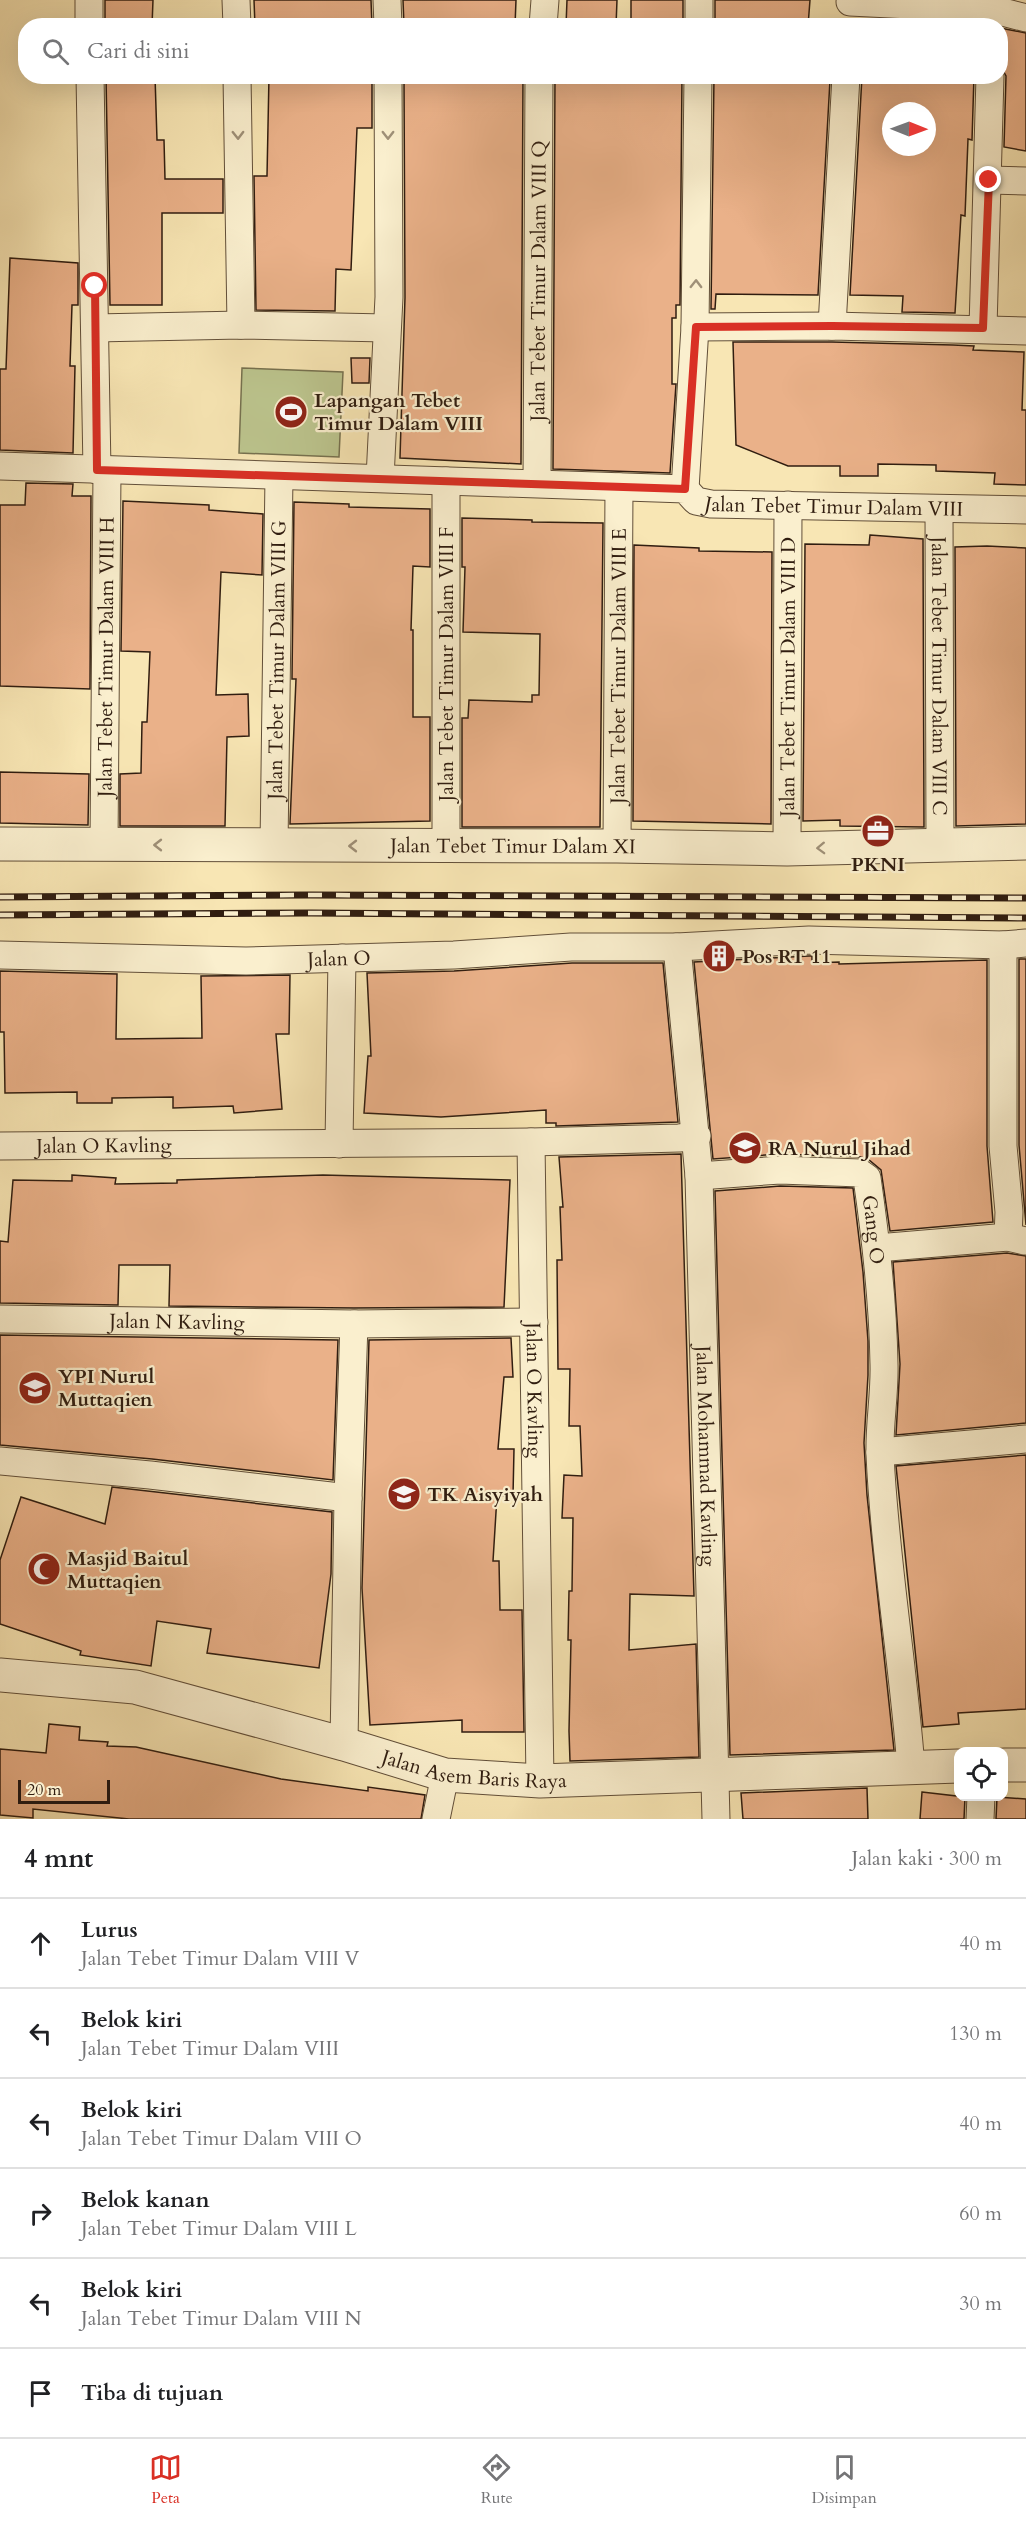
<!DOCTYPE html>
<html lang="id">
<head>
<meta charset="utf-8">
<style>
	body { margin:0; font-family:Cardo,serif; background:#f6f6f6; color:#202124 }
	.controls { position:absolute; right:18px; bottom:18px; display:grid; overflow:hidden; border-radius:12px; box-shadow:0 6px 24px #0002 }
	.controls button { width:54px; height:54px; display:grid; place-items:center; padding:0; border:0; border-bottom:2px solid #e0e0e0; background:#fff; color:#202124; font:30px sans-serif }
	.compass { position:absolute; left:882px; top:102px; width:54px; height:54px; border-radius:50%; background:#fff; box-shadow:0 6px 24px #0002; rotate:91deg }
	.scale { position:absolute; left:18px; bottom:15px; width:92px; box-sizing:border-box; padding-left:6px; border:3px solid #301d10; border-top:0; font-size:16px; line-height:21px; white-space:nowrap; color:#301d10; -webkit-text-stroke:4px #faefce; paint-order:stroke }
	.stop { position:absolute; width:18px; height:18px; margin:-14px; border:4px solid #d93025; border-radius:50%; background:#fff }
	.stop.end { background:#d93025; border-color:#fff; box-shadow:0 2px 6px #0008 }
	.list { margin:0; padding:0; list-style:none }
	h2 { display:flex; justify-content:space-between; align-items:center; height:78px; margin:0; padding:0 24px; font-size:26px }
	h2 small { font-size:20px; font-weight:400; color:#757577 }
	.list li { display:grid; grid-template-columns:39px 1fr auto; gap:18px; align-items:center; box-sizing:border-box; height:90px; padding:0 24px; border-top:2px solid #e0e0e0 }
	.list b { display:block; font-size:22px; white-space:nowrap }
	.list p { margin:0; font-size:20px; white-space:nowrap; color:#757577 }
	.list em { font-size:20px; font-style:normal; color:#757577 }
	.icon { flex:none; width:33px; height:33px; fill:none; stroke:currentColor; stroke-width:2; stroke-linecap:round; stroke-linejoin:round }
	.map { position:relative; flex:none; width:1026px; height:1819px; overflow:hidden }
	.search { position:absolute; background:#fff; box-shadow:0 6px 24px #0002; left:18px; right:18px; top:18px; height:66px; display:flex; align-items:center; gap:15px; box-sizing:border-box; padding:0 21px; border-radius:24px; color:#757577; font-size:22px }
	.sheet { height:618px; background:#fff }
	nav { display:flex; justify-content:space-around; align-items:center; box-sizing:border-box; height:84px; border-top:2px solid #e0e0e0; background:#fff; font-size:16px; color:#757577 }
	nav a { display:grid; justify-items:center; gap:3px }
	nav .on { color:#d93025 }
	.map>svg:first-child { display:block }
	.green { fill:#bcc58e; stroke:#76714f; stroke-width:1.5 }
	.building { fill:#eab189; stroke:#301d10; stroke-width:1.5; fill-rule:evenodd }
	.lines { fill:none; stroke-linecap:round; stroke-linejoin:round }
	.minor-casing { stroke:#624f39; stroke-width:29 }
	.tertiary-casing { stroke:#624f39; stroke-width:35 }
	.minor { stroke:#faefce; stroke-width:27 }
	.tertiary { stroke:#faefce; stroke-width:33 }
	.rail-casing { stroke:#301d10; stroke-width:7 }
	.rail { stroke:#faefce; stroke-width:4.5; stroke-dasharray:14; stroke-linecap:butt }
	.oneway { stroke:#9f9078 }
	.route { stroke:#d93025; stroke-width:8 }
	.labels { text-anchor:middle; dominant-baseline:central; stroke-width:4.5; stroke-linejoin:round; paint-order:stroke }
	.street-label { font-size:20px; fill:#301d10; stroke:#faefce }
	.poi-label { font-size:20px; font-weight:bold; fill:#301d10; stroke:#faefce; text-anchor:start }
</style>
</head>
<body>
<div class="map">
<svg width="1026" height="1819" viewBox="0 0 1026 1819">
	<rect width="100%" height="100%" fill="#f8e6b4"/>
	<filter id="stains"><feTurbulence type="fractalNoise" baseFrequency=".00333" numOctaves="4"/><feColorMatrix values="0 0 0 0 .2 0 0 0 0 .09 0 0 0 0 .02 0 0 0 .5 -.17"/></filter>
	<radialGradient id="worn" r=".72"><stop offset=".6" stop-color="#630" stop-opacity="0"/><stop offset="1" stop-color="#630" stop-opacity=".3"/></radialGradient>
	<path class="green" d="M 242,368 L 343,372 L 339,457 L 239,453 Z"/>
	<g class="building">
		<path d="M 105,0 L 153,0 L 152,26 L 105,26 Z"/>
		<path d="M 254,0 L 371,0 L 372,26 L 255,26 Z"/>
		<path d="M 403,0 L 516,0 L 515,26 L 404,26 Z"/>
		<path d="M 567,0 L 617,0 L 616,26 L 566,26 Z"/>
		<path d="M 631,0 L 683,0 L 683,23 L 631,21 Z"/>
		<path d="M 715,0 L 810,0 L 808,26 L 715,26 Z"/>
		<path d="M 1000,28 L 1026,33 L 1026,151 L 1004,147 L 1006,76 L 1000,65 Z"/>
		<path d="M 106,76 L 155,76 L 157,140 L 164,140 L 165,179 L 223,179 L 223,213 L 162,213 L 162,305 L 110,305 Z"/>
		<path d="M 269,76 L 369,76 L 369,80 L 372,80 L 372,128 L 357,128 L 351,270 L 336,269 L 335,311 L 256,310 L 254,176 L 267,176 Z"/>
		<path d="M 454,76 L 523,76 L 521,464 L 400,458 L 405,297 L 404,81 L 454,81 Z"/>
		<path d="M 555,76 L 682,76 L 680,305 L 676,305 L 676,318 L 672,318 L 672,384 L 676,384 L 670,473 L 553,469 Z"/>
		<path d="M 714,76 L 785,76 L 830,80 L 818,295 L 716,294 L 715,309 L 711,309 Z"/>
		<path d="M 862,76 L 974,76 L 972,140 L 968,139 L 965,216 L 961,215 L 955,313 L 902,312 L 903,296 L 850,295 ZM 891,111 L 927,111 L 927,147 L 891,147 Z"/>
		<path d="M 10,258 L 78,263 L 78,305 L 72,305 L 70,366 L 75,366 L 73,453 L 0,450 L 0,369 L 6,369 Z"/>
		<path d="M 733,342 L 832,342 L 953,345 L 974,346 L 973,350 L 1024,352 L 1022,410 L 1026,410 L 1026,485 L 994,484 L 995,473 L 936,471 L 936,465 L 878,464 L 878,476 L 840,476 L 840,466 L 788,466 L 736,445 Z"/>
		<path d="M 351,358 L 370,358 L 369,383 L 352,383 Z"/>
		<path d="M 26,483 L 73,484 L 72,496 L 91,496 L 90,689 L 0,686 L 0,505 L 25,505 Z"/>
		<path d="M 123,501 L 209,505 L 209,510 L 263,514 L 262,575 L 221,572 L 216,695 L 248,694 L 249,736 L 227,737 L 225,826 L 120,826 L 120,774 L 141,773 L 142,722 L 147,722 L 150,652 L 121,651 Z"/>
		<path d="M 294,502 L 349,504 L 349,507 L 430,509 L 430,567 L 413,566 L 411,630 L 413,630 L 413,717 L 430,717 L 430,821 L 290,824 L 296,679 L 292,679 Z"/>
		<path d="M 462,518 L 532,520 L 532,522 L 603,523 L 600,827 L 462,827 L 462,718 L 468,718 L 469,700 L 532,702 L 532,695 L 539,695 L 540,634 L 463,632 L 465,567 L 462,567 Z"/>
		<path d="M 870,535 L 923,539 L 924,827 L 840,826 L 840,820 L 803,821 L 805,544 L 869,545 Z"/>
		<path d="M 634,545 L 699,548 L 699,551 L 772,552 L 771,824 L 633,821 Z"/>
		<path d="M 987,546 L 1026,548 L 1026,824 L 956,826 L 955,547 Z"/>
		<path d="M 0,772 L 89,774 L 88,825 L 0,823 Z"/>
		<path d="M 809,956 L 812,956 L 812,963 L 839,962 L 839,964 L 987,960 L 987,1146 L 993,1222 L 890,1231 L 881,1170 L 869,1160 L 861,1157 L 779,1154 L 713,1159 L 694,962 Z"/>
		<path d="M 1019,959 L 1026,959 L 1026,1225 L 1019,1145 Z"/>
		<path d="M 572,963 L 663,963 L 678,1122 L 556,1126 L 556,1123 L 546,1123 L 546,1110 L 441,1117 L 364,1113 L 368,1056 L 371,1056 L 367,973 L 454,971 Z"/>
		<path d="M 0,971 L 117,974 L 116,1039 L 202,1038 L 201,976 L 290,975 L 289,1034 L 276,1034 L 282,1109 L 234,1113 L 233,1106 L 173,1108 L 173,1097 L 112,1098 L 112,1103 L 77,1103 L 77,1092 L 5,1093 L 4,1032 L 0,1032 Z"/>
		<path d="M 681,1154 L 694,1596 L 630,1594 L 629,1650 L 696,1644 L 699,1757 L 570,1761 L 569,1731 L 571,1640 L 568,1640 L 569,1591 L 572,1591 L 573,1518 L 562,1518 L 564,1475 L 582,1476 L 580,1426 L 569,1426 L 570,1369 L 558,1369 L 557,1260 L 562,1260 L 560,1207 L 563,1207 L 559,1157 Z"/>
		<path d="M 72,1175 L 116,1178 L 115,1184 L 177,1183 L 177,1180 L 323,1175 L 510,1180 L 504,1307 L 354,1308 L 169,1306 L 170,1265 L 119,1265 L 118,1305 L 0,1303 L 0,1241 L 8,1242 L 13,1180 L 72,1181 Z"/>
		<path d="M 780,1186 L 853,1188 L 863,1272 L 868,1341 L 868,1375 L 864,1443 L 867,1495 L 894,1750 L 730,1755 L 715,1191 Z"/>
		<path d="M 1007,1253 L 1026,1256 L 1026,1423 L 896,1435 L 900,1364 L 893,1262 Z"/>
		<path d="M 0,1335 L 338,1340 L 333,1480 L 152,1459 L 0,1445 Z"/>
		<path d="M 511,1338 L 513,1377 L 504,1377 L 498,1449 L 514,1449 L 513,1496 L 497,1496 L 493,1561 L 499,1561 L 500,1610 L 522,1610 L 524,1732 L 462,1732 L 462,1720 L 370,1725 L 362,1588 L 369,1340 Z"/>
		<path d="M 1026,1455 L 1026,1709 L 958,1713 L 959,1724 L 923,1727 L 896,1466 Z"/>
		<path d="M 112,1487 L 332,1512 L 331,1574 L 319,1668 L 207,1653 L 211,1629 L 157,1621 L 151,1666 L 80,1655 L 81,1651 L 0,1624 L 0,1560 L 21,1497 L 105,1524 Z"/>
		<path d="M 49,1724 L 80,1727 L 79,1740 L 108,1742 L 107,1746 L 136,1747 L 281,1779 L 368,1791 L 368,1787 L 425,1795 L 421,1819 L 129,1819 L 33,1809 L 33,1818 L 0,1815 L 0,1749 L 46,1753 Z"/>
		<path d="M 867,1788 L 868,1819 L 743,1819 L 741,1793 Z"/>
		<path d="M 922,1792 L 965,1797 L 964,1819 L 920,1819 Z"/>
		<path d="M 997,1797 L 1026,1799 L 1026,1819 L 996,1819 Z"/>
	</g>
	<g class="lines">
		<g class="minor-casing">
			<g id="minor">
				<path d="M 89,0 L 89,26"/>
				<path d="M 236,0 L 237,26"/>
				<path d="M 387,0 L 388,26"/>
				<path d="M 850,2 L 991,9 L 1026,18"/>
				<path d="M 543,26 L 545,0"/>
				<path d="M 699,26 L 699,0"/>
				<path d="M 90,76 L 97,470"/>
				<path d="M 237,76 L 241,325"/>
				<path d="M 989,180 L 1026,181"/>
				<path d="M 832,326 L 846,76"/>
				<path d="M 695,327 L 832,326 L 1026,331"/>
				<path d="M 95,328 L 241,325 L 386,328"/>
				<path d="M 983,328 L 990,76"/>
				<path id="s1" d="M 0,466 L 685,489 L 696,501 L 711,504 L 1026,510"/>
				<path d="M 380,478 L 389,297 L 388,76"/>
				<path d="M 446,481 L 446,847"/>
				<path id="s2" d="M 537,483 L 539,76"/>
				<path d="M 685,489 L 695,327 L 698,76"/>
				<path id="s3" d="M 939,510 L 940,845"/>
				<path id="s4" d="M 104,845 L 107,471"/>
				<path id="s5" d="M 274,846 L 279,476"/>
				<path id="s6" d="M 617,846 L 619,487"/>
				<path id="s7" d="M 787,849 L 788,505"/>
				<path d="M 1003,945 L 1003,1146 L 1009,1212 L 1008,1237"/>
				<path id="s8" d="M 677,947 L 699,1176 L 716,1819"/>
				<path id="s9" d="M 0,955 L 246,961 L 454,955 L 571,947 L 677,947 L 809,940 L 1003,945 L 1026,943"/>
				<path id="s10" d="M 531,1142 L 540,1781"/>
				<path d="M 339,1144 L 342,958"/>
				<path id="s11" d="M 0,1146 L 531,1142 L 679,1138 L 697,1136"/>
				<path id="s12" d="M 699,1176 L 780,1170 L 860,1173 L 867,1178 C 876,1240 883,1301 884,1364 C 885,1394 879,1424 880,1455 C 885,1559 903,1663 911,1767"/>
				<path d="M 877,1248 L 1008,1237 L 1025,1241"/>
				<path id="s13" d="M 0,1319 L 354,1324 L 534,1322"/>
				<path d="M 880,1452 L 1026,1439"/>
				<path d="M 0,1461 L 150,1475 L 348,1498"/>
				<path d="M 344,1744 L 348,1498 L 354,1324"/>
				<path d="M 436,1819 L 445,1775"/>
				<path d="M 980,1819 L 981,1796"/>
			</g>
		</g>
		<g class="tertiary-casing">
			<g id="tertiary">
				<path id="s14" d="M 0,844 L 617,846 L 787,849 L 1026,843"/>
				<path id="s15" d="M 0,1675 L 135,1687 L 344,1744 L 445,1775 L 540,1781 L 958,1766"/>
				<path d="M 1004,1765 L 1026,1765"/>
			</g>
		</g>
		<use href="#minor" class="minor"/>
		<use href="#tertiary" class="tertiary"/>
		<g class="rail-casing">
			<g id="rail">
				<path d="M 0,897 L 310,895 L 1026,898"/>
				<path d="M 0,915 L 311,913 L 1026,918"/>
			</g>
		</g>
		<use href="#rail" class="rail"/>
	</g>
	<defs><path id="oneway-chevron" d="M-2-3.5L2.5 0L-2 3.5" fill="none" stroke-width="1.6" stroke-linecap="round" stroke-linejoin="round" transform="scale(1.5)"/></defs>
	<g class="oneway">
		<use href="#oneway-chevron" transform="translate(238 135) rotate(89)"/>
		<use href="#oneway-chevron" transform="translate(388 135) rotate(90)"/>
		<use href="#oneway-chevron" transform="translate(696 284) rotate(-89)"/>
		<use href="#oneway-chevron" transform="translate(158 845) rotate(-180)"/>
		<use href="#oneway-chevron" transform="translate(353 846) rotate(-180)"/>
		<use href="#oneway-chevron" transform="translate(821 848) rotate(178)"/>
	</g>
	<g class="lines">
		<path class="route" d="M 95,286 L 97,470 L 685,489 L 696,327 L 832,326 L 983,328 L 989,180"/>
	</g>
	<defs>
		<g id="stadium-disc" transform="scale(1.725)"><circle r="9.5" fill="#8f2418" stroke="#faefce"/><path d="M0-5a6.5 5 0 1 0 0 10a6.5 5 0 1 0 0-10ZM-3.5-1.8h7v3.6h-7Z" fill="#fff"/></g>
		<g id="office-disc" transform="scale(1.725)"><circle r="9.5" fill="#8f2418" stroke="#faefce"/><path d="M-6-3h4V-5.5h4V-3h4V5H-6ZM-1-4.5V-3h2v-1.5ZM-6 0V1H6V0Z" fill="#fff"/></g>
		<g id="building-disc" transform="scale(1.725)"><circle r="9.5" fill="#8f2418" stroke="#faefce"/><path d="M-4-6H4V6H1V3H-1V6H-4ZM-2.5-4.3h1.7v1.8h-1.7ZM.8-4.3h1.7v1.8H.8ZM-2.5-1h1.7V.8h-1.7ZM.8-1h1.7V.8H.8Z" fill="#fff"/></g>
		<g id="school-disc" transform="scale(1.725)"><circle r="9.5" fill="#8f2418" stroke="#faefce"/><path d="M0-5L7-2L0 1L-7-2ZM-4 1L0 2.5L4 1V4Q0 6-4 4Z" fill="#fff"/></g>
		<g id="mosque-disc" transform="scale(1.725)"><circle r="9.5" fill="#8f2418" stroke="#faefce"/><path d="M3.5-4.9A6 6 0 1 0 3.5 4.9A5 5 0 1 1 3.5-4.9Z" fill="#fff"/></g>
	</defs>
	<g fill-rule="evenodd">
		<use href="#stadium-disc" x="291" y="412"/>
		<use href="#office-disc" x="878" y="831"/>
		<use href="#building-disc" x="719" y="956"/>
		<use href="#school-disc" x="745" y="1148"/>
		<use href="#school-disc" x="35" y="1388"/>
		<use href="#school-disc" x="404" y="1494"/>
		<use href="#mosque-disc" x="44" y="1569"/>
	</g>
	<g class="labels">
		<g class="street-label">
			<text stroke="none"><textPath href="#s2" startOffset="202">Jalan Tebet Timur Dalam VIII Q</textPath></text>
			<text stroke="none"><textPath href="#s1" startOffset="840">Jalan Tebet Timur Dalam VIII</textPath></text>
			<text stroke="none"><textPath href="#s4" startOffset="188">Jalan Tebet Timur Dalam VIII H</textPath></text>
			<text stroke="none"><textPath href="#s5" startOffset="186">Jalan Tebet Timur Dalam VIII G</textPath></text>
			<text transform="translate(446 664) rotate(-90)">Jalan Tebet Timur Dalam VIII F</text>
			<text stroke="none"><textPath href="#s6" startOffset="180">Jalan Tebet Timur Dalam VIII E</textPath></text>
			<text stroke="none"><textPath href="#s7" startOffset="172">Jalan Tebet Timur Dalam VIII D</textPath></text>
			<text stroke="none"><textPath href="#s3" startOffset="166">Jalan Tebet Timur Dalam VIII C</textPath></text>
			<text stroke="none"><textPath href="#s14" startOffset="513">Jalan Tebet Timur Dalam XI</textPath></text>
			<text stroke="none"><textPath href="#s9" startOffset="339">Jalan O</textPath></text>
			<text stroke="none"><textPath href="#s11" startOffset="104">Jalan O Kavling</textPath></text>
			<text stroke="none"><textPath href="#s12" startOffset="222">Gang O</textPath></text>
			<text stroke="none"><textPath href="#s13" startOffset="177">Jalan N Kavling</textPath></text>
			<text stroke="none"><textPath href="#s10" startOffset="248">Jalan O Kavling</textPath></text>
			<text stroke="none"><textPath href="#s8" startOffset="510">Jalan Mohammad Kavling</textPath></text>
			<text stroke="none"><textPath href="#s15" startOffset="486">Jalan Asem Baris Raya</textPath></text>
		</g>
		<g class="poi-label">
			<text x="314" y="400">Lapangan Tebet<tspan x="314" dy="23">Timur Dalam VIII</tspan></text>
			<text x="878" y="864" text-anchor="middle">PKNI</text>
			<text x="742" y="956">Pos RT 11</text>
			<text x="768" y="1148">RA Nurul Jihad</text>
			<text x="58" y="1376">YPI Nurul<tspan x="58" dy="23">Muttaqien</tspan></text>
			<text x="427" y="1494">TK Aisyiyah</text>
			<text x="67" y="1558">Masjid Baitul<tspan x="67" dy="23">Muttaqien</tspan></text>
		</g>
	</g>
	<rect width="100%" height="100%" filter="url(#stains)"/>
	<rect width="100%" height="100%" fill="url(#worn)"/>
</svg>
<div class="controls">
<button><svg class="icon" aria-label="locate" viewBox="0 0 24 24"><circle cx="12" cy="12" r="6"/><path d="M12 2v4M12 18v4M2 12h4M18 12h4"/></svg></button>
</div>
<svg class="compass" viewBox="-18 -18 36 36"><path d="M0-13l5 13h-10z" fill="#e53935"/><path d="M0 13l5-13h-10z" fill="#757577"/></svg>
<div class="scale">20 m</div>
<div class="stop" style="left:95px;top:286px"></div>
<div class="stop end" style="left:989px;top:180px"></div>
<div class="search"><svg class="icon" aria-label="search" viewBox="0 0 24 24"><circle cx="10" cy="10" r="6"/><path d="M15 15l6 6"/></svg>Cari di sini</div>
</div>
<section class="sheet">
<h2>4 mnt<small>Jalan kaki · 300 m</small></h2>
<ul class="list">
<li><svg class="icon" aria-label="ahead" viewBox="0 0 24 24"><path d="M12 20V5M6 11l6-6 6 6"/></svg><div><b>Lurus</b><p>Jalan Tebet Timur Dalam VIII V</p></div><em>40 m</em></li>
<li><svg class="icon" aria-label="left" viewBox="0 0 24 24"><path d="M17 20v-9H6M10 6l-5 5 5 5"/></svg><div><b>Belok kiri</b><p>Jalan Tebet Timur Dalam VIII</p></div><em>130 m</em></li>
<li><svg class="icon" aria-label="left" viewBox="0 0 24 24"><path d="M17 20v-9H6M10 6l-5 5 5 5"/></svg><div><b>Belok kiri</b><p>Jalan Tebet Timur Dalam VIII O</p></div><em>40 m</em></li>
<li><svg class="icon" aria-label="right" viewBox="0 0 24 24"><path d="M7 20v-9h11M14 6l5 5-5 5"/></svg><div><b>Belok kanan</b><p>Jalan Tebet Timur Dalam VIII L</p></div><em>60 m</em></li>
<li><svg class="icon" aria-label="left" viewBox="0 0 24 24"><path d="M17 20v-9H6M10 6l-5 5 5 5"/></svg><div><b>Belok kiri</b><p>Jalan Tebet Timur Dalam VIII N</p></div><em>30 m</em></li>
<li><svg class="icon" aria-label="arrive" viewBox="0 0 24 24"><path d="M6 21V4h12l-3 4 3 4H6"/></svg><div><b>Tiba di tujuan</b></div></li>
</ul>
</section>
<nav>
<a class="on"><svg class="icon" aria-label="map" viewBox="0 0 24 24"><path d="M3 6l6-2 6 2 6-2v14l-6 2-6-2-6 2zM9 4v14M15 6v14"/></svg>Peta</a>
<a><svg class="icon" aria-label="directions" viewBox="0 0 24 24"><path d="M12 3l9 9-9 9-9-9zM9 14v-3h6M13 9l2 2-2 2"/></svg>Rute</a>
<a><svg class="icon" aria-label="saved" viewBox="0 0 24 24"><path d="M7 4h10v16l-5-4-5 4z"/></svg>Disimpan</a>
</nav>
</body>
</html>
